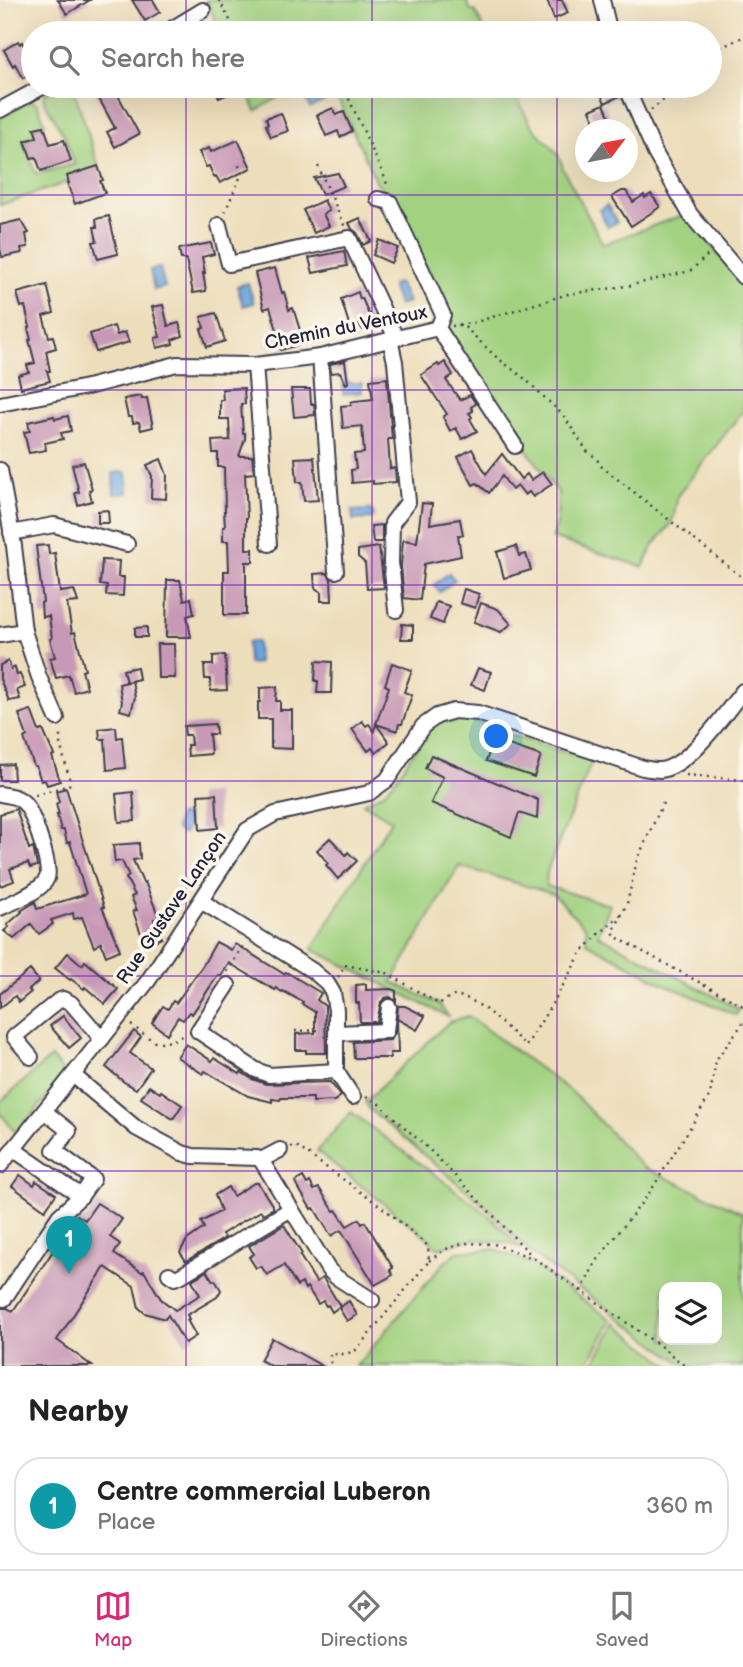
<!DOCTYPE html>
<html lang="en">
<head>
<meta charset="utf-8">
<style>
	body { margin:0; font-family:"Balsamiq Sans",sans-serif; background:#f6f6f6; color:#222 }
	.controls { position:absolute; right:21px; bottom:21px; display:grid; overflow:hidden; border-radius:14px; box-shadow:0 7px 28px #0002 }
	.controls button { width:63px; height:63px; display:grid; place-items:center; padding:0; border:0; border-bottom:2px solid #e0e0e0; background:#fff; color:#222; font:35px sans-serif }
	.compass { position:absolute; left:575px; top:119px; width:63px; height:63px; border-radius:50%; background:#fff; box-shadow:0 7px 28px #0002; rotate:58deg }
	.you { position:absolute; left:497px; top:737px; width:24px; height:24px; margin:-18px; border:5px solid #fff; border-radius:50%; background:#1a73e8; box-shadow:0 0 0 10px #1a73e833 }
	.badge { display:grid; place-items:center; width:46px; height:46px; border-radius:50%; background:#db2777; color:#fff; font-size:23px; font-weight:700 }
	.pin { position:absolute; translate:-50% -58px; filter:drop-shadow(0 2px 4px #0008) }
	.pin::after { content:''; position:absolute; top:37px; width:24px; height:21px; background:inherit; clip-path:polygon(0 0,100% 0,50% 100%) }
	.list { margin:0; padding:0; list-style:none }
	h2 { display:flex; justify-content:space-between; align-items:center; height:91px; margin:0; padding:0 28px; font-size:30px }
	h2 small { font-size:23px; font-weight:400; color:#767676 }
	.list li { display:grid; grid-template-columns:46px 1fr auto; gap:21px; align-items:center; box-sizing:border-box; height:98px; margin:0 14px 14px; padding:0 14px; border:2px solid #e0e0e0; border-radius:28px }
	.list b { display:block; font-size:26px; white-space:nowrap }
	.list p { margin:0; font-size:23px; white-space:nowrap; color:#767676 }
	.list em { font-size:23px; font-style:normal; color:#767676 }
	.icon { flex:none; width:38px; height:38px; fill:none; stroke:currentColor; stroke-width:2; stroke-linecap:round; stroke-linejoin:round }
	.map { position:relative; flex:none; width:743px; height:1366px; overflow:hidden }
	.search { position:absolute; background:#fff; box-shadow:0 7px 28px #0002; left:21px; right:21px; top:21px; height:77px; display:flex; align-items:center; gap:18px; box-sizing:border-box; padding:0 24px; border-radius:38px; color:#767676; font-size:26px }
	.sheet { height:203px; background:#fff }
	nav { display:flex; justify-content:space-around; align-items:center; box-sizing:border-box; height:98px; border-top:2px solid #e0e0e0; background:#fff; font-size:19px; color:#767676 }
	nav a { display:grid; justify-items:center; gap:4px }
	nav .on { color:#db2777 }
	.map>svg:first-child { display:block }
	.green { fill:#a2d280; stroke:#627a5e; stroke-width:2; fill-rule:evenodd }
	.water { fill:#6ca4db; stroke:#47638b; stroke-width:2 }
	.building { fill:#c899b6 }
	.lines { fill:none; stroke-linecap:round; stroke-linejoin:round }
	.minor-casing { stroke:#403e4e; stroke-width:18 }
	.path { stroke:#403e4e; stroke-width:2.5; stroke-dasharray:2 5; stroke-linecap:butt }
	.minor { stroke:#fff; stroke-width:14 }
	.grid { fill:none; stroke:#7b2cbf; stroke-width:2; stroke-opacity:0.55 }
	.labels { text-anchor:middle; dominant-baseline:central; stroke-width:7; stroke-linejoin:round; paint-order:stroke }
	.street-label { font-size:19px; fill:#22223b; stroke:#fbf7ec }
</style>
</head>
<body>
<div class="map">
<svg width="743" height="1366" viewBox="0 0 743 1366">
	<rect width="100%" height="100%" fill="#fbf7ec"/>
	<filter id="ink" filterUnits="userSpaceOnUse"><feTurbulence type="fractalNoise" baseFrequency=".0143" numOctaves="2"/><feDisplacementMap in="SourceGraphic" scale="14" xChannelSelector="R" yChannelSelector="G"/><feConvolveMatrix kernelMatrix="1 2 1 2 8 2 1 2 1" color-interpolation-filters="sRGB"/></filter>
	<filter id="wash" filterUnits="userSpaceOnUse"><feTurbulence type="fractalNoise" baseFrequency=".00686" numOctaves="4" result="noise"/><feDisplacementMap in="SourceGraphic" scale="28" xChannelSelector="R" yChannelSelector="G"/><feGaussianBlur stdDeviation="1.57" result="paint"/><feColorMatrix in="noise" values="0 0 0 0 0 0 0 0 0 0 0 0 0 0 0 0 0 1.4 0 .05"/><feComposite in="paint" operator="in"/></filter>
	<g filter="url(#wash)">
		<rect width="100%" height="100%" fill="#eddebb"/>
		<g class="green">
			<path d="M 206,0 L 466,0 L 471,11 L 475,11 L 486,33 L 222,33 Z"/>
			<path d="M 56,86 L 75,93 L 100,171 L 0,205 L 0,118 L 32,100 L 38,105 L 45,124 L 33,128 L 35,136 L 24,141 L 36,174 L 75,164 L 65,137 L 44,101 L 44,94 Z"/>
			<path d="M 245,86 L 296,86 L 256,111 Z"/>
			<path d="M 332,86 L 512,86 C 519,99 524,116 533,127 C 545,143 559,148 563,169 L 603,244 L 686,214 L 743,285 L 743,411 L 678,495 L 674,515 L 671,524 L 654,545 L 643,567 L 552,538 L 557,525 L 558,492 L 524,446 L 447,333 L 449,317 L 393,198 L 377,183 Z"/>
			<path d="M 455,711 L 497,731 L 592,761 L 547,871 L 546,886 L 610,905 L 598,935 L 739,1009 L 736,1015 L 662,983 L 586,942 L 586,928 L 553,894 L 459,866 L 392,982 L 439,1004 L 449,1017 L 312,949 L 391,820 L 363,803 L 383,793 L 395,780 L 433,723 Z"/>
			<path d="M 468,1016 L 573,1093 L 643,1167 L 743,1213 L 743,1366 L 686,1366 L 532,1254 L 490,1210 L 370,1110 L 365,1102 L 449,1022 ZM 664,1287 L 717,1287 L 717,1340 L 664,1340 Z"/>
			<path d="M 51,1057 L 65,1074 L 17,1134 L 0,1113 L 0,1102 Z"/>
			<path d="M 351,1112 L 490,1216 L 522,1249 L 510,1243 L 472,1239 L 437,1248 L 429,1239 L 317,1151 Z"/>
			<path d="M 494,1249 L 532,1264 L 612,1320 L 586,1366 L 356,1366 L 442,1265 L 457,1252 Z"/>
			<path d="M 616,1323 L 670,1366 L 592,1366 Z"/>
		</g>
		<g class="water">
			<path d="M 323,91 L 327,100 L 310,108 L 306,99 Z"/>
			<path d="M 607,205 L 617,222 L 608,227 L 599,210 Z"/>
			<path d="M 160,268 L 165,287 L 154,290 L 150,270 Z"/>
			<path d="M 248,283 L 254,303 L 243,306 L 237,286 Z"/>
			<path d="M 396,283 L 400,285 L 408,302 L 399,306 L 392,289 L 392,285 Z"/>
			<path d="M 345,380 L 349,381 L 349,383 L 362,383 L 362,392 L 343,394 L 343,382 Z"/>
			<path d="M 127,472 L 128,493 L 114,494 L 113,473 Z"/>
			<path d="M 371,510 L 374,514 L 372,519 L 353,520 L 352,511 Z"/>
			<path d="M 449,573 L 455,580 L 440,592 L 434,585 Z"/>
			<path d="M 247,642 L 257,642 L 258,663 L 248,664 Z"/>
			<path d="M 178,815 L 187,816 L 188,828 L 184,833 L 181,833 L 176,829 Z"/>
		</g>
		<g id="blocks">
			<g class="building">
				<path d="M 58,0 L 90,0 L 67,14 Z"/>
				<path d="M 132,0 L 153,0 L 160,12 L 145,21 Z"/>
				<path d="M 547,0 L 562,0 L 568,13 L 554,19 Z"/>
				<path d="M 18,41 L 20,44 L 22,42 L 26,49 L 29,48 L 33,55 L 33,72 L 23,78 L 15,64 L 13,66 L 4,50 Z"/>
				<path d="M 99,86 L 113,86 L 139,134 L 115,147 L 107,132 L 115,128 L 96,93 L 102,90 Z"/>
				<path d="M 214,86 L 228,86 L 231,93 L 219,98 Z"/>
				<path d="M 597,86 L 609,86 L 611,90 L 617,87 L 620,96 L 605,103 Z"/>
				<path d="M 604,104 L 615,130 L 599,130 L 590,110 Z"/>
				<path d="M 333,108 L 336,115 L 344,112 L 352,131 L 340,137 L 338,131 L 326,136 L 317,115 Z"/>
				<path d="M 281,113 L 288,131 L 271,137 L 266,125 L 268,124 L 266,118 Z"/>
				<path d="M 44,126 L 50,144 L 64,140 L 71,161 L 41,171 L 36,157 L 31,158 L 25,141 L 37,137 L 34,128 Z"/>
				<path d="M 238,140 L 251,168 L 220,183 L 216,176 L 214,177 L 209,166 L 206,167 L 199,152 L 209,148 L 211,152 Z"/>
				<path d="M 98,166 L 103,180 L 100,181 L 105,193 L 75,204 L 67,183 L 69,183 L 67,176 Z"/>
				<path d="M 338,173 L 344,186 L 322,195 L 314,178 Z"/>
				<path d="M 622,191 L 626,191 L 633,202 L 644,195 L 645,198 L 651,194 L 660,207 L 631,226 L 612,197 Z"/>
				<path d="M 324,200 L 329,211 L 323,214 L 329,226 L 314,233 L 303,210 Z"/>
				<path d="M 109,216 L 118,254 L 98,259 L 93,242 L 97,241 L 94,227 L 97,227 L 96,219 Z"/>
				<path d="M 360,218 L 371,241 L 363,245 L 357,233 L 352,229 L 349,223 Z"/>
				<path d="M 21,220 L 29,233 L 26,234 L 28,247 L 21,248 L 22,253 L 2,257 L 0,249 L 0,225 Z"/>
				<path d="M 379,240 L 398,248 L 391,263 L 373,255 Z"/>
				<path d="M 211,243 L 214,254 L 202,257 L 205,273 L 203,273 L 206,291 L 193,293 L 186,259 L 181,259 L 179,249 Z"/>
				<path d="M 344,251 L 347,266 L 313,273 L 309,258 Z"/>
				<path d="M 275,268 L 282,293 L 284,292 L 289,310 L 293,308 L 304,343 L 281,350 L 274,331 L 277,330 L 270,307 L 264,309 L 255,273 Z"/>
				<path d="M 47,285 L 54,313 L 43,316 L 49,337 L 53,336 L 56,348 L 46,351 L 50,371 L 47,371 L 50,381 L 21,388 L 18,375 L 29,372 L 27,365 L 35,363 L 29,340 L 31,340 L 28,328 L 30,327 L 25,306 L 21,307 L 17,293 Z"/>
				<path d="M 358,292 L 360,299 L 362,298 L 369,315 L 370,314 L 377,327 L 363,330 L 359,324 L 350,327 L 341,299 Z"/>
				<path d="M 163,305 L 168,326 L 179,323 L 183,336 L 172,340 L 173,344 L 157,348 L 155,338 L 160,337 L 152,307 Z"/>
				<path d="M 216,313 L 225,341 L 207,347 L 201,329 L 204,328 L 201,317 Z"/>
				<path d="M 114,326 L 117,335 L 125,332 L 129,342 L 96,352 L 90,334 Z"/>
				<path d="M 345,361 L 348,383 L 346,384 L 340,372 L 331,373 L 330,364 Z"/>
				<path d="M 445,362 L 453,375 L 446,380 L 460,400 L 470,395 L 476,404 L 471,407 L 473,411 L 469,413 L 472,417 L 470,419 L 477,431 L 462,439 L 456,428 L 450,431 L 443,417 L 447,414 L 421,375 L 438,364 L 439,366 Z"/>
				<path d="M 387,378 L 392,439 L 388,439 L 390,469 L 395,468 L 396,482 L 373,484 L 373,481 L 352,483 L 351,470 L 356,469 L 354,454 L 364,453 L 362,426 L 343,428 L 341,406 L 351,405 L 351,402 L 355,401 L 373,399 L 370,380 Z"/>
				<path d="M 244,388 L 245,404 L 241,404 L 243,433 L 245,433 L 245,439 L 239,456 L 252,456 L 254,473 L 245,474 L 247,518 L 246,518 L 246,549 L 253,549 L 253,562 L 246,562 L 246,615 L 224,615 L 224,571 L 229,571 L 228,541 L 223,541 L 223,527 L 225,527 L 224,511 L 225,511 L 224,467 L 218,467 L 218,453 L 213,453 L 212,441 L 230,440 L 229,419 L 220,419 L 220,400 L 223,400 L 222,389 Z"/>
				<path d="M 291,389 L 310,389 L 311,404 L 314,404 L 315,415 L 294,417 Z"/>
				<path d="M 141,396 L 142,399 L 147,398 L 153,427 L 141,430 L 139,422 L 133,423 L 132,417 L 128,417 L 124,399 Z"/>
				<path d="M 54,416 L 55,419 L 68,416 L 71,431 L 61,433 L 63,439 L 45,443 L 46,450 L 29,453 L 24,432 L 30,431 L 28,422 Z"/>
				<path d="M 472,449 L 486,474 L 502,454 L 521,479 L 527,474 L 531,480 L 543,472 L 552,484 L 533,497 L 529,492 L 525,495 L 518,486 L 512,490 L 502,476 L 489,493 L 477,483 L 473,485 L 458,457 Z"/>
				<path d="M 314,457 L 318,500 L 304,501 L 302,482 L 297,482 L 295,458 Z"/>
				<path d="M 161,459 L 167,475 L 166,499 L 151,498 L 152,476 L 147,465 Z"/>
				<path d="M 84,462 L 92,489 L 89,490 L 92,501 L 78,505 L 75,493 L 79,492 L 72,465 Z"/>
				<path d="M 422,503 L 432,504 L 430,524 L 460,519 L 463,535 L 458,535 L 461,556 L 424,564 L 420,600 L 404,598 L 401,566 L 403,540 L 417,542 Z"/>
				<path d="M 108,510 L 109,523 L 98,523 L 98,511 Z"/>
				<path d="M 382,525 L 382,542 L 373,542 L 371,526 Z"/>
				<path d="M 48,545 L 49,554 L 55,553 L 60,592 L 74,590 L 78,602 L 67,603 L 72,633 L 75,632 L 85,670 L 82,671 L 87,688 L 74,692 L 69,675 L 56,678 L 50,658 L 55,657 L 50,639 L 52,638 L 49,616 L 42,617 L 41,603 L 43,602 L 36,546 Z"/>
				<path d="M 516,546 L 519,556 L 526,554 L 531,570 L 504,578 L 497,552 Z"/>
				<path d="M 379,547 L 384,588 L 367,589 L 365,563 L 358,557 L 358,550 Z"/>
				<path d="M 102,560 L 119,561 L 118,577 L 124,577 L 123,596 L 106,595 L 107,586 L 100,585 Z"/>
				<path d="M 327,573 L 331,579 L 332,601 L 321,601 L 321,592 L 315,588 L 314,574 Z"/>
				<path d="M 167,580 L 180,580 L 184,600 L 191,598 L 194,614 L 187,616 L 191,637 L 166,637 Z"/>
				<path d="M 464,589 L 479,594 L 475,608 L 460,603 Z"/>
				<path d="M 436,602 L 449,606 L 443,624 L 430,619 Z"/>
				<path d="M 481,603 L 498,609 L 511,624 L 501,632 L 474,622 Z"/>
				<path d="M 402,624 L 413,625 L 413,639 L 401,639 Z"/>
				<path d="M 147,627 L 147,637 L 135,637 L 135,628 Z"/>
				<path d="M 157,644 L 174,644 L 175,678 L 158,678 Z"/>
				<path d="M 225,655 L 227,690 L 211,691 L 210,679 L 205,679 L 204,665 L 213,665 L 213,656 Z"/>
				<path d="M 8,661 L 11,669 L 15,667 L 17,675 L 20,674 L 25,687 L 17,690 L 20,699 L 9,701 L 0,679 L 0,665 Z"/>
				<path d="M 316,661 L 332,662 L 331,693 L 317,693 L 318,681 L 315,681 Z"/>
				<path d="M 392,663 L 412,670 L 404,692 L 412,695 L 402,724 L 399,724 L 397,731 L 376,724 L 389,687 L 385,685 Z"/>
				<path d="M 137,667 L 139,679 L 126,682 L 123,670 Z"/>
				<path d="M 478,668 L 491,672 L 485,690 L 471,685 Z"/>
				<path d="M 132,681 L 135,697 L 131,713 L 120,710 L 122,702 L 119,684 Z"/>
				<path d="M 277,687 L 276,701 L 280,701 L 280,710 L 292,710 L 292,749 L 271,748 L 271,719 L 258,719 L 258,702 L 260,702 L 260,688 Z"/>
				<path d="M 31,710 L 39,731 L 43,730 L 54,755 L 52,756 L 60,781 L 47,785 L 45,780 L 41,781 L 36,766 L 34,766 L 24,738 L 27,736 L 19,714 Z"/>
				<path d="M 362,721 L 366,726 L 369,724 L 374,731 L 376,724 L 389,742 L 376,753 L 372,748 L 368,751 L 352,729 Z"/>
				<path d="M 215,724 L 216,734 L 209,734 L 211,754 L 188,756 L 187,745 L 191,745 L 190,735 L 185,735 L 184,726 Z"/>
				<path d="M 116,727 L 117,738 L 122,737 L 125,768 L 107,770 L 105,739 L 100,739 L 99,729 Z"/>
				<path d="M 494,740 L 541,756 L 534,777 L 486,761 Z"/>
				<path d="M 431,755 L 538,800 L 537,819 L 519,813 L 511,837 L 431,803 L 443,777 L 425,768 Z"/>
				<path d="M 13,764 L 14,780 L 0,780 L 0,765 Z"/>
				<path d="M 66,788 L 104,907 L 102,907 L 120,950 L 106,956 L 101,943 L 94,947 L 82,917 L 74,919 L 73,913 L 51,920 L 53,924 L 39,934 L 31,924 L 14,939 L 4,931 L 9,927 L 7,925 L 22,912 L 21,911 L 35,902 L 37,909 L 86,894 L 70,842 L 67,843 L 64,830 L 61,830 L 57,815 L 59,815 L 56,804 L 59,802 L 56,791 Z"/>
				<path d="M 133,792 L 135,821 L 119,822 L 116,794 Z"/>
				<path d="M 216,794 L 218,828 L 200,830 L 198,795 Z"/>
				<path d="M 16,809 L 29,849 L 33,847 L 37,866 L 30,868 L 28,863 L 10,869 L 14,881 L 0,886 L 0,814 Z"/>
				<path d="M 330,838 L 346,855 L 348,852 L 357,861 L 338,879 L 326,865 L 328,863 L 317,850 Z"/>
				<path d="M 139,843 L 140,859 L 133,860 L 143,883 L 145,882 L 159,918 L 154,919 L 162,938 L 145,945 L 133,911 L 137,910 L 131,897 L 135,895 L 126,878 L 129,876 L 122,861 L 115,862 L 113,845 Z"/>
				<path d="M 216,942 L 231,950 L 235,944 L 284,974 L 286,972 L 321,993 L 317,1000 L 325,1006 L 326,1053 L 306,1053 L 306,1050 L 296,1050 L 296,1034 L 315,1033 L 315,1012 L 302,1004 L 303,1002 L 283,991 L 282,992 L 276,988 L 275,990 L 229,963 L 221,976 L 218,975 L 192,1014 L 189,1012 L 183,1020 L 178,1017 L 167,1034 L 152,1023 L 163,1006 L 168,1009 L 173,1001 L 176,1003 L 203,965 Z"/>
				<path d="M 68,953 L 82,965 L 85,961 L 118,989 L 105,1004 L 85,987 L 84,989 L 71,979 L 70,980 L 55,968 Z"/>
				<path d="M 30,970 L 39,981 L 29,990 L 31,992 L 19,1002 L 15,996 L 0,1008 L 0,994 Z"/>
				<path d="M 366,984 L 366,990 L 392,989 L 396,991 L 396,1001 L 390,997 L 385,998 L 381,1002 L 377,1022 L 360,1022 L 359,1003 L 356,1003 L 356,985 Z"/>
				<path d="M 398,1006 L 405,1006 L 425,1016 L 417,1030 L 397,1019 Z"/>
				<path d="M 63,1016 L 81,1038 L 69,1048 L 50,1026 Z"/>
				<path d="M 397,1019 L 398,1053 L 390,1053 L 390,1058 L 354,1058 L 353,1042 L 390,1040 L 395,1033 Z"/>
				<path d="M 134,1031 L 141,1037 L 130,1053 L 151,1068 L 136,1089 L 124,1082 L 106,1067 Z"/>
				<path d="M 186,1044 L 212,1061 L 214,1058 L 240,1074 L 241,1072 L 252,1079 L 266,1084 L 330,1082 L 341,1096 L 334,1101 L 313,1102 L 313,1098 L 281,1098 L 280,1100 L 272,1099 L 272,1102 L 248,1096 L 205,1071 L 203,1074 L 177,1057 Z"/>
				<path d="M 149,1086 L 160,1093 L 161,1091 L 182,1105 L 173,1119 L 141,1098 Z"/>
				<path d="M 20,1175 L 34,1185 L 36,1181 L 56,1194 L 45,1210 L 12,1186 Z"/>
				<path d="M 303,1177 L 307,1184 L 310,1182 L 314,1190 L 319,1188 L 334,1211 L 336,1210 L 347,1226 L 359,1219 L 362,1224 L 365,1222 L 393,1268 L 390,1270 L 393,1275 L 375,1285 L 341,1230 L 331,1236 L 314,1208 L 311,1209 L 295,1182 Z"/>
				<path d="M 254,1183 L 258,1183 L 274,1208 L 263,1214 L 261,1211 L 243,1221 L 222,1234 L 225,1238 L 186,1261 L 180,1252 L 187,1240 L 204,1228 L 201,1222 L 221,1211 L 215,1195 L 228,1187 L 233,1196 Z"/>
				<path d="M 97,1203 L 122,1219 L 110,1237 L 120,1244 L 114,1254 L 142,1272 L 144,1271 L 161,1299 L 175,1310 L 200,1295 L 192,1280 L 207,1271 L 213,1281 L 215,1280 L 221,1290 L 217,1297 L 187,1315 L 189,1319 L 187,1320 L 196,1336 L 185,1343 L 168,1315 L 165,1319 L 145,1313 L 139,1308 L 134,1286 L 105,1267 L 57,1340 L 92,1366 L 0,1366 L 0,1308 L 7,1308 L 13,1311 L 61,1239 L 57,1236 L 66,1224 L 69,1226 L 77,1215 L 85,1220 Z"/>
				<path d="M 284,1225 L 302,1254 L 300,1256 L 316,1282 L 323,1278 L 340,1306 L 332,1312 L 328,1305 L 326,1306 L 323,1301 L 318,1304 L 307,1287 L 305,1289 L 302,1283 L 297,1286 L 284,1265 L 267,1275 L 261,1266 L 256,1268 L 249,1257 L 254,1254 L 249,1246 Z"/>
				<path d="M 349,1301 L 357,1315 L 347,1321 L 339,1308 Z"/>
				<path d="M 272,1338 L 322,1366 L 271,1366 L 260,1360 Z"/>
			</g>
		</g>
	</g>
	<g filter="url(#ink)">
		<use href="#blocks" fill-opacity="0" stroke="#403e4e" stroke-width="2"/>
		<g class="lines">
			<g class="minor-casing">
				<g id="minor">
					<path d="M 602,0 L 610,33"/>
					<path d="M 165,33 L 203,10"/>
					<path d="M 71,86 L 77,86"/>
					<path d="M 626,86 L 655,153 L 690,214 L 743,277"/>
					<path d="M 0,110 L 44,86"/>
					<path d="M 378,199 L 390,202 L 443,315 L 438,328"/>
					<path d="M 219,225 L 229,264 L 349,238 L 396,338"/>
					<path d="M 438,328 L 515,446"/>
					<path d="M 390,339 L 395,362 L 408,502 L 392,523 L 391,562 L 396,610"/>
					<path d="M 320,357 L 336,571"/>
					<path d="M 255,365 L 269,544"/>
					<path d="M 0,404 L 87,387 L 177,364 L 255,365 L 320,357 L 438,328"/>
					<path d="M 0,470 L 14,546 L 24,631 L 0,635"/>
					<path d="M 11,533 L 54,525 L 127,544"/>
					<path d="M 24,631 L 39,677 L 57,718"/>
					<path d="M 0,794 C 10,796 18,796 25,804 C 33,814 52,867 47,878 C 41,892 13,902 0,908"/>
					<path d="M 201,901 L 313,971 L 327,983 L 333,993 L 336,1010 L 336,1071 L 353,1097"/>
					<path d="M 228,985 L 198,1031 L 256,1070 L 269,1075 L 336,1071"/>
					<path d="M 336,1033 L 386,1031 L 389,1007"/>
					<path d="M 31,1057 L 14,1037 L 58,1001 L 63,999 L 71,1003 L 102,1039"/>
					<path d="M 73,1075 L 136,1128 L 182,1153 L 193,1156 L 257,1158 L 261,1160 L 328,1269 L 336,1277 L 372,1300"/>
					<path d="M 13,1149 L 81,1196 L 93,1179 L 54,1150 L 69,1131 L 44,1111"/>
					<path d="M 261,1160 L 280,1150"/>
					<path d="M 0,1166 L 148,981 L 247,830 L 275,814 L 369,793 L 387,780 L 423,726 L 437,716 L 454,711 L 478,713 L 643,768 C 648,769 655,770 660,770 C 689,767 725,713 743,691"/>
					<path d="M 169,1274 L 175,1278 L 180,1276 L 291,1209"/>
					<path d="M 4,1299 L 59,1216 L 81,1196"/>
				</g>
			</g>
			<g class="path">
				<path d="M 219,0 L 237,33"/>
				<path d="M 710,57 L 720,48 L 743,37"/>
				<path d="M 343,86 L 385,178 L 388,188"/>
				<path d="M 651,110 L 681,86"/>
				<path d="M 318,166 L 345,227"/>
				<path d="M 225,212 L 242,173 L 237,161"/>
				<path d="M 458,325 L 466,328 L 495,356 L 524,378 L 563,415 L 587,451 L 596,458 L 602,467 L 743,578"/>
				<path d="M 452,326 L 476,322 L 568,294 L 628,286 L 690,271 L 709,254"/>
				<path d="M 686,775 L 743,780"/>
				<path d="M 35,795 L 69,785 L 70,781 L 60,743 L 60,731"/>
				<path d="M 663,803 L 637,860 L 627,904 L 613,932 L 616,937 L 743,1006"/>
				<path d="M 227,972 L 244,944"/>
				<path d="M 338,977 L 345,965 L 387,973 L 439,1004 C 444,1001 450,996 454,996 C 474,993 512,1033 526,1046 L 557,996 L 581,953 L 598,935 L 622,914"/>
				<path d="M 131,1025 L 156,1043 L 166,1041 L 169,1042 L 186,1034"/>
				<path d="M 295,1031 L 323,1030"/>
				<path d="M 366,1097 L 378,1103 L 433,1153 L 533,1257"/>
				<path d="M 291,1147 L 295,1145 L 386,1210 L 428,1246 L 429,1261 L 356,1350 L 346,1354 L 330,1354 L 331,1366"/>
				<path d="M 429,1261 L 444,1250 L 463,1243 L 494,1244 L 535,1259 L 663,1348 L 685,1366"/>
				<path d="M 581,1291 L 596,1262 L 650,1192 L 693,1123 L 710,1095 L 716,1060 L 743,1023"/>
			</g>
			<use href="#minor" class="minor"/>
		</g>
	</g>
	<path class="grid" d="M 186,0 L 186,33M 372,0 L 372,33M 557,0 L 557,33M 186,86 L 186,1366M 372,86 L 372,1366M 557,86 L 557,1366M 0,195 L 743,195M 0,390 L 743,390M 0,585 L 743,585M 0,781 L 743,781M 0,976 L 743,976M 0,1171 L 743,1171"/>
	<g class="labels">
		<g class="street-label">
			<text transform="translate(346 328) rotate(-11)">Chemin du Ventoux</text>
			<text transform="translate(172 908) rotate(-56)">Rue Gustave Lançon</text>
		</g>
	</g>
</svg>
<div class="controls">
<button><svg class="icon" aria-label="layers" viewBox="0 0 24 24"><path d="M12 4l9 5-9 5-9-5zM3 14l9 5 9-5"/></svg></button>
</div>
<svg class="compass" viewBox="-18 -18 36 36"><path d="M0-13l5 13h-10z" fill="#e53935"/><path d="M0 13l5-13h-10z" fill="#767676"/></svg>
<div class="you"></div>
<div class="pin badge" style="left:69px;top:1274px;background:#0f9aa8">1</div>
<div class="search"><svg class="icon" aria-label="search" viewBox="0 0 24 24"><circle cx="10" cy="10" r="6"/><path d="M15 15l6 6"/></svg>Search here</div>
</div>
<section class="sheet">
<h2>Nearby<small></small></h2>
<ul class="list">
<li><span class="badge" style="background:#0f9aa8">1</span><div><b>Centre commercial Luberon</b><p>Place</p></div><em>360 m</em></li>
</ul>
</section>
<nav>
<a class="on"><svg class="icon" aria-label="map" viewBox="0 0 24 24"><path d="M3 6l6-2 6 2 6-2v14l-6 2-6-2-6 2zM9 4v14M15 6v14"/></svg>Map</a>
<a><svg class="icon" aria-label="directions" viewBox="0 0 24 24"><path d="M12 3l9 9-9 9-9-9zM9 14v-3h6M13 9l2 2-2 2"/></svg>Directions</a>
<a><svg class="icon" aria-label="saved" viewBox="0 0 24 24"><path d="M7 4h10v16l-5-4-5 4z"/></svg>Saved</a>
</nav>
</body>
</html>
